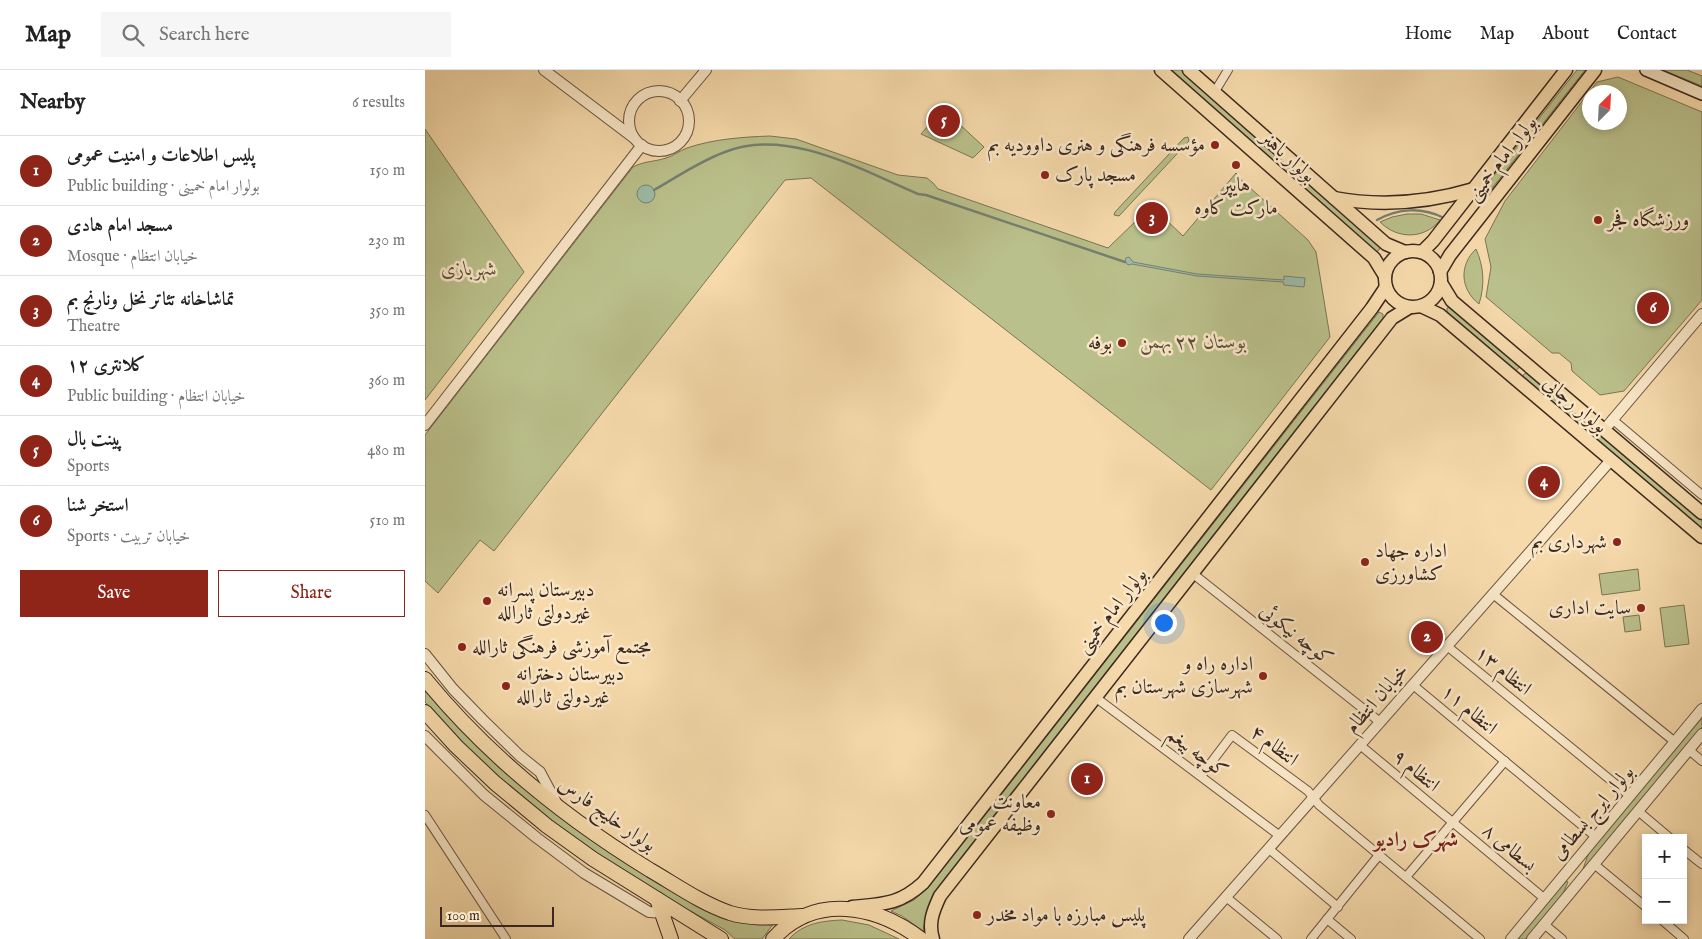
<!DOCTYPE html>
<html lang="en">
<head>
<meta charset="utf-8">
<style>
	body { margin:0; font-family:"IM FELL English",Amiri,serif; background:#f6f6f6; color:#222 }
	.controls { position:absolute; right:15px; bottom:15px; display:grid; overflow:hidden; border-radius:0px; box-shadow:0 2px 8px #0003 }
	.controls button { width:45px; height:45px; display:grid; place-items:center; padding:0; border:0; border-bottom:1px solid #e0e0e0; background:#fff; color:#222; font:25px sans-serif }
	.compass { position:absolute; left:1157px; top:15px; width:45px; height:45px; border-radius:50%; background:#fff; box-shadow:0 2px 8px #0003; rotate:24deg }
	.scale { position:absolute; left:15px; bottom:12px; width:114px; box-sizing:border-box; padding-left:5px; border:2px solid #3c281f; border-top:0; font-size:14px; line-height:18px; white-space:nowrap; color:#3c281f; -webkit-text-stroke:4px #f9e7c8; paint-order:stroke }
	.you { position:absolute; left:738px; top:552px; width:18px; height:18px; margin:-12px; border:4px solid #fff; border-radius:50%; background:#1a73e8; box-shadow:0 0 0 8px #1a73e833 }
	.badge { display:grid; place-items:center; width:32px; height:32px; border-radius:50%; background:#8f2418; color:#fff; font-size:16px; font-weight:700 }
	.pin { position:absolute; translate:-50% -50%; border:2px solid #fff; box-shadow:0 1px 5px #0006 }
	.list { margin:0; padding:0; list-style:none }
	h2 { display:flex; justify-content:space-between; align-items:center; height:65px; margin:0; padding:0 20px; font-size:21px }
	h2 small { font-size:16px; font-weight:400; color:#767676 }
	.list li { display:grid; grid-template-columns:32px 1fr auto; gap:15px; align-items:center; box-sizing:border-box; height:70px; padding:0 20px; border-top:1px solid #e0e0e0 }
	.list b { display:block; font-size:19px; white-space:nowrap }
	.list p { margin:0; font-size:16px; white-space:nowrap; color:#767676 }
	.list em { font-size:16px; font-style:normal; color:#767676 }
	.actions { display:flex; gap:10px; padding:15px 20px }
	.actions a { flex:1; padding:11px 0; border:1px solid #8f2418; border-radius:0px; text-align:center; font-size:18px; color:#8f2418 }
	.actions .main { background:#8f2418; color:#fff }
	.icon { flex:none; width:28px; height:28px; fill:none; stroke:currentColor; stroke-width:2; stroke-linecap:round; stroke-linejoin:round }
	.map { position:relative; flex:none; width:1277px; height:869px; overflow:hidden }
	header { display:flex; align-items:center; gap:30px; box-sizing:border-box; height:70px; padding:0 25px; background:#fff; border-bottom:1px solid #e0e0e0 }
	header strong { font-size:24px }
	nav { display:flex; gap:28px; margin-inline-start:auto; font-size:18px }
	.search { width:350px; height:45px; background:#f6f6f6; display:flex; align-items:center; gap:12px; box-sizing:border-box; padding:0 18px; border-radius:0px; color:#767676; font-size:19px }
	main { display:flex }
	aside { flex:1; background:#fff }
	.map>svg:first-child { display:block }
	.green { fill:#bac08b; stroke:#7b7455; fill-rule:evenodd }
	.water { fill:#9dbba8; stroke:#768071 }
	.lines { fill:none; stroke-linecap:round; stroke-linejoin:round }
	.stream { stroke:#768071; stroke-width:2.5 }
	.minor-casing { stroke:#6a5442; stroke-width:10 }
	.tertiary-casing { stroke:#6a5442; stroke-width:12 }
	.secondary-casing { stroke:#3c281f; stroke-width:14 }
	.primary-casing { stroke:#3c281f; stroke-width:15 }
	.trunk-casing { stroke:#3c281f; stroke-width:16 }
	.minor { stroke:#f9e7c8; stroke-width:8 }
	.tertiary { stroke:#f9e7c8; stroke-width:10 }
	.secondary { stroke:#f9e7c8; stroke-width:11 }
	.primary { stroke:#f6daab; stroke-width:12 }
	.trunk { stroke:#f6daab; stroke-width:14 }
	.poi-dot { fill:#8f2418; stroke:#f9e7c8; stroke-width:2 }
	.labels { text-anchor:middle; dominant-baseline:central; stroke-width:5; stroke-linejoin:round; paint-order:stroke }
	.poi-label { font-size:20px; fill:#3c281f; stroke:#f9e7c8; text-anchor:start }
	.street-label { font-size:20px; fill:#3c281f; stroke:#f9e7c8 }
	.park-label { font-size:20px; font-style:italic; fill:#5c4e3a; stroke:#f9e7c8 }
	.neighbourhood-label { font-size:21px; font-weight:bold; fill:#7a1f14; stroke:#f9e7c8 }
</style>
</head>
<body>
<header>
<strong>Map</strong>
<div class="search"><svg class="icon" aria-label="search" viewBox="0 0 24 24"><circle cx="10" cy="10" r="6"/><path d="M15 15l6 6"/></svg>Search here</div>
<nav><a>Home</a><a>Map</a><a>About</a><a>Contact</a></nav>
</header>
<main>
<aside>
<h2>Nearby<small>6 results</small></h2>
<ul class="list">
<li><span class="badge">1</span><div><b>پلیس اطلاعات و امنیت عمومی</b><p>Public building · بولوار امام خمینی</p></div><em>150 m</em></li>
<li><span class="badge">2</span><div><b>مسجد امام هادی</b><p>Mosque · خیابان انتظام</p></div><em>230 m</em></li>
<li><span class="badge">3</span><div><b>تماشاخانه تئاتر نخل ونارنج بم</b><p>Theatre</p></div><em>350 m</em></li>
<li><span class="badge">4</span><div><b>کلانتری ۱۲</b><p>Public building · خیابان انتظام</p></div><em>360 m</em></li>
<li><span class="badge">5</span><div><b>پینت بال</b><p>Sports</p></div><em>480 m</em></li>
<li><span class="badge">6</span><div><b>استخر شنا</b><p>Sports · خیابان تربیت</p></div><em>510 m</em></li>
</ul>
<div class="actions"><a class="main">Save</a><a>Share</a></div>
</aside>
<div class="map">
<svg width="1277" height="869" viewBox="0 0 1277 869">
	<rect width="100%" height="100%" fill="#f6daab"/>
	<filter id="stains"><feTurbulence type="fractalNoise" baseFrequency=".004" numOctaves="4"/><feColorMatrix values="0 0 0 0 .2 0 0 0 0 .09 0 0 0 0 .02 0 0 0 .5 -.17"/></filter>
	<radialGradient id="worn" r=".72"><stop offset=".6" stop-color="#630" stop-opacity="0"/><stop offset="1" stop-color="#630" stop-opacity=".3"/></radialGradient>
	<g class="green">
		<path d="M 743,0 L 757,0 L 953,174 L 955,177 L 954,180 L 951,182 Z"/>
		<path d="M 1152,0 L 1160,0 L 1057,131 L 1053,132 L 1052,127 Z"/>
		<path d="M 1238,0 L 1262,0 L 1277,6 L 1277,16 Z"/>
		<path d="M 1193,7 L 1277,42 L 1277,230 L 1199,321 L 1175,325 L 1147,301 L 1146,293 L 1134,283 L 1127,283 L 1061,227 L 1066,197 L 1060,169 L 1080,131 L 1172,12 ZM 1194,22 L 1194,52 L 1164,52 L 1164,22 Z"/>
		<path d="M 518,39 L 559,77 L 548,88 L 496,64 Z"/>
		<path d="M 0,59 L 99,202 L 0,330 Z"/>
		<path d="M 345,66 L 371,69 L 473,105 L 502,108 L 508,113 L 513,119 L 683,178 L 715,147 L 729,159 L 739,148 L 758,166 L 811,103 L 814,106 L 813,107 L 883,170 L 891,182 L 905,267 L 786,420 L 386,108 L 360,110 L 69,481 L 55,470 L 13,523 L 0,511 L 0,365 L 208,97 C 219,91 229,92 241,88 C 248,86 254,81 262,78 C 288,69 318,67 345,66 Z"/>
		<path d="M 763,67 L 764,71 L 694,146 L 689,145 L 690,142 L 759,68 Z"/>
		<path d="M 982,144 L 996,144 L 1015,150 C 1000,169 973,170 955,152 L 967,147 Z"/>
		<path d="M 1051,179 C 1059,197 1060,215 1054,234 C 1035,219 1034,195 1051,179 Z"/>
		<path d="M 1025,237 L 1096,295 L 1090,302 L 1022,243 L 1022,238 Z"/>
		<path d="M 954,242 L 958,244 L 958,248 L 509,822 L 502,840 L 498,861 L 477,846 L 466,841 L 489,830 L 503,818 Z"/>
		<path d="M 1102,302 L 1105,303 L 1277,449 L 1277,461 L 1098,309 L 1098,305 Z"/>
		<path d="M 1213,499 L 1215,520 L 1177,525 L 1174,504 Z"/>
		<path d="M 1259,535 L 1264,574 L 1240,577 L 1235,538 Z"/>
		<path d="M 1214,545 L 1216,560 L 1200,562 L 1198,547 Z"/>
		<path d="M 0,620 C 62,696 140,756 223,807 C 248,822 275,840 303,849 C 317,853 334,852 349,853 L 337,869 L 310,869 L 300,860 L 260,838 L 171,784 L 126,750 L 75,708 L 36,671 L 0,632 Z"/>
		<path d="M 1277,646 L 1277,657 L 1160,798 L 1158,799 L 1164,782 Z"/>
		<path d="M 1140,811 L 1143,812 L 1136,828 L 1101,869 L 1092,869 Z"/>
		<path d="M 417,850 L 444,855 L 474,869 L 364,869 C 379,853 397,851 417,850 Z"/>
	</g>
	<g class="water">
		<circle cx="221" cy="124" r="9"/>
		<path d="M 704,187 L 708,192 L 772,204 L 859,210 L 859,206 L 880,208 L 879,217 L 859,215 L 858,212 L 772,206 L 707,194 L 703,195 L 700,191 L 701,188 Z"/>
	</g>
	<g class="lines">
		<g class="stream">
			<path d="M 229,120 C 252,107 275,91 300,82 C 363,57 436,100 493,124 L 501,125 L 700,192"/>
			<path d="M 952,150 C 973,138 997,137 1019,148"/>
		</g>
		<g class="minor-casing">
			<g id="minor">
				<path d="M 789,23 L 803,0"/>
				<path d="M 1187,349 L 1277,425"/>
				<path d="M 767,503 L 955,652"/>
				<path d="M 1068,524 L 1250,672"/>
				<path d="M 1022,576 L 1205,726"/>
				<path d="M 988,615 L 1171,767"/>
				<path d="M 670,627 L 855,766"/>
				<path d="M 935,675 L 1120,829"/>
				<path d="M 1264,680 L 1277,691"/>
				<path d="M 776,706 L 807,665 L 883,721 L 894,735 L 1055,869"/>
				<path d="M 1213,741 L 1245,768"/>
				<path d="M 0,745 L 81,869"/>
				<path d="M 844,779 L 913,837"/>
				<path d="M 1258,779 L 1277,794"/>
				<path d="M 1169,794 L 1221,837"/>
				<path d="M 981,807 L 1080,691"/>
				<path d="M 801,827 L 852,869"/>
				<path d="M 902,849 L 926,869"/>
				<path d="M 1237,850 L 1259,869"/>
				<path d="M 1119,854 L 1137,869"/>
				<path d="M 886,869 L 954,785"/>
			</g>
		</g>
		<g class="tertiary-casing">
			<g id="tertiary">
				<path d="M 119,0 L 209,68"/>
				<circle cx="234" cy="51" r="30"/>
				<path d="M 255,31 L 281,0"/>
				<path d="M 0,355 L 217,75"/>
				<path d="M 1179,360 L 1277,244"/>
				<path d="M 0,584 L 28,619 L 58,650 L 95,686 L 115,702 L 132,734"/>
				<path d="M 0,666 L 59,725 L 112,768 L 159,803 L 224,842 L 242,843"/>
				<path d="M 764,869 L 1186,390"/>
				<path d="M 1086,869 L 1277,639"/>
				<path d="M 1107,869 L 1277,664"/>
			</g>
		</g>
		<g class="secondary-casing">
			<path id="secondary" d="M 1221,0 L 1277,24"/>
		</g>
		<g class="primary-casing">
			<g id="primary">
				<path d="M 736,0 L 949,188 L 960,206"/>
				<path d="M 764,0 L 961,174 L 980,182"/>
				<path d="M 909,128 C 957,137 1002,133 1049,119"/>
				<circle cx="988" cy="209" r="28"/>
				<path d="M 997,182 L 1008,171 L 1141,0"/>
				<path d="M 1015,202 L 1025,185 L 1170,0"/>
				<path d="M 1016,213 L 1027,231 L 1277,443"/>
				<path d="M 996,236 L 1015,245 L 1277,467"/>
				<path d="M 427,837 C 457,834 474,835 498,813 L 947,238 L 961,217"/>
				<path d="M 508,869 C 503,853 508,841 515,826 L 967,248 L 985,237"/>
			</g>
		</g>
		<g class="trunk-casing">
			<g id="trunk">
				<path d="M 0,609 C 63,686 140,748 225,800 C 251,815 276,833 305,843 C 327,850 354,847 377,846"/>
				<path d="M 0,642 L 31,676 L 70,713 L 122,756 L 168,789 L 296,869"/>
				<path d="M 232,829 L 246,869"/>
				<path d="M 348,869 C 390,823 451,835 496,869"/>
			</g>
		</g>
		<use href="#minor" class="minor"/>
		<use href="#tertiary" class="tertiary"/>
		<use href="#secondary" class="secondary"/>
		<use href="#primary" class="primary"/>
		<use href="#trunk" class="trunk"/>
	</g>
	<g class="poi-dot">
		<circle cx="790" cy="75" r="5"/>
		<circle cx="811" cy="95" r="5"/>
		<circle cx="620" cy="105" r="5"/>
		<circle cx="1173" cy="150" r="5"/>
		<circle cx="697" cy="273" r="5"/>
		<circle cx="1192" cy="472" r="5"/>
		<circle cx="940" cy="492" r="5"/>
		<circle cx="62" cy="531" r="5"/>
		<circle cx="1216" cy="538" r="5"/>
		<circle cx="37" cy="577" r="5"/>
		<circle cx="838" cy="606" r="5"/>
		<circle cx="81" cy="616" r="5"/>
		<circle cx="626" cy="744" r="5"/>
		<circle cx="552" cy="845" r="5"/>
	</g>
	<g class="labels">
		<g class="poi-label">
			<text x="780" y="75" text-anchor="end">مؤسسه فرهنگی و هنری داوودیه بم</text>
			<text x="630" y="105">مسجد پارک</text>
			<text x="811" y="115" text-anchor="middle">هایپر<tspan x="811" dy="23">مارکت کاوه</tspan></text>
			<text x="1183" y="150">ورزشگاه فجر</text>
			<text x="687" y="273" text-anchor="end">بوفه</text>
			<text x="1182" y="472" text-anchor="end">شهرداری بم</text>
			<text x="950" y="481">اداره جهاد<tspan x="950" dy="23">کشاورزی</tspan></text>
			<text x="72" y="520">دبیرستان پسرانه<tspan x="72" dy="23">غیردولتی ثارالله</tspan></text>
			<text x="1206" y="538" text-anchor="end">سایت اداری</text>
			<text x="47" y="577">مجتمع آموزشی فرهنگی ثارالله</text>
			<text x="828" y="594" text-anchor="end">اداره راه و<tspan x="828" dy="23">شهرسازی شهرستان بم</tspan></text>
			<text x="91" y="604">دبیرستان دخترانه<tspan x="91" dy="23">غیردولتی ثارالله</tspan></text>
			<text x="616" y="732" text-anchor="end">معاونت<tspan x="616" dy="23">وظیفه عمومی</tspan></text>
			<text x="562" y="845">پلیس مبارزه با مواد مخدر</text>
		</g>
		<g class="street-label">
			<text transform="translate(863 87) rotate(42)">بولوار باهنر</text>
			<text transform="translate(1077 89) rotate(-52)">بولوار امام خمینی</text>
			<text transform="translate(1150 335) rotate(40)">بولوار رجایی</text>
			<text transform="translate(687 541) rotate(-52)">بولوار امام خمینی</text>
			<text transform="translate(871 565) rotate(38)">کوچه نیکوئی</text>
			<text transform="translate(1078 601) rotate(39)">انتظام ۱۳</text>
			<text transform="translate(952 629) rotate(-49)">خیابان انتظام</text>
			<text transform="translate(1044 640) rotate(40)">انتظام ۱۱</text>
			<text transform="translate(849 676) rotate(37)">انتظام ۴</text>
			<text transform="translate(772 683) rotate(37)">کوچه بیغم</text>
			<text transform="translate(991 701) rotate(40)">انتظام ۹</text>
			<text transform="translate(1168 743) rotate(-50)">بولوار ایرج بسطامی</text>
			<text transform="translate(182 745) rotate(35)">بولوار خلیج فارس</text>
			<text transform="translate(1084 778) rotate(40)">بسطامی ۸</text>
		</g>
		<g class="park-label">
			<text x="44" y="199">شهربازی</text>
			<text x="768" y="272">بوستان ۲۲ بهمن</text>
		</g>
		<g class="neighbourhood-label">
			<text x="991" y="770">شهرک رادیو</text>
		</g>
	</g>
	<rect width="100%" height="100%" filter="url(#stains)"/>
	<rect width="100%" height="100%" fill="url(#worn)"/>
</svg>
<div class="controls">
<button>+</button>
<button>−</button>
</div>
<svg class="compass" viewBox="-18 -18 36 36"><path d="M0-13l5 13h-10z" fill="#e53935"/><path d="M0 13l5-13h-10z" fill="#767676"/></svg>
<div class="scale">100 m</div>
<div class="you"></div>
<div class="pin badge" style="left:662px;top:709px">1</div>
<div class="pin badge" style="left:1002px;top:567px">2</div>
<div class="pin badge" style="left:727px;top:148px">3</div>
<div class="pin badge" style="left:1119px;top:412px">4</div>
<div class="pin badge" style="left:519px;top:51px">5</div>
<div class="pin badge" style="left:1228px;top:238px">6</div>
</div>
</main>
</body>
</html>
